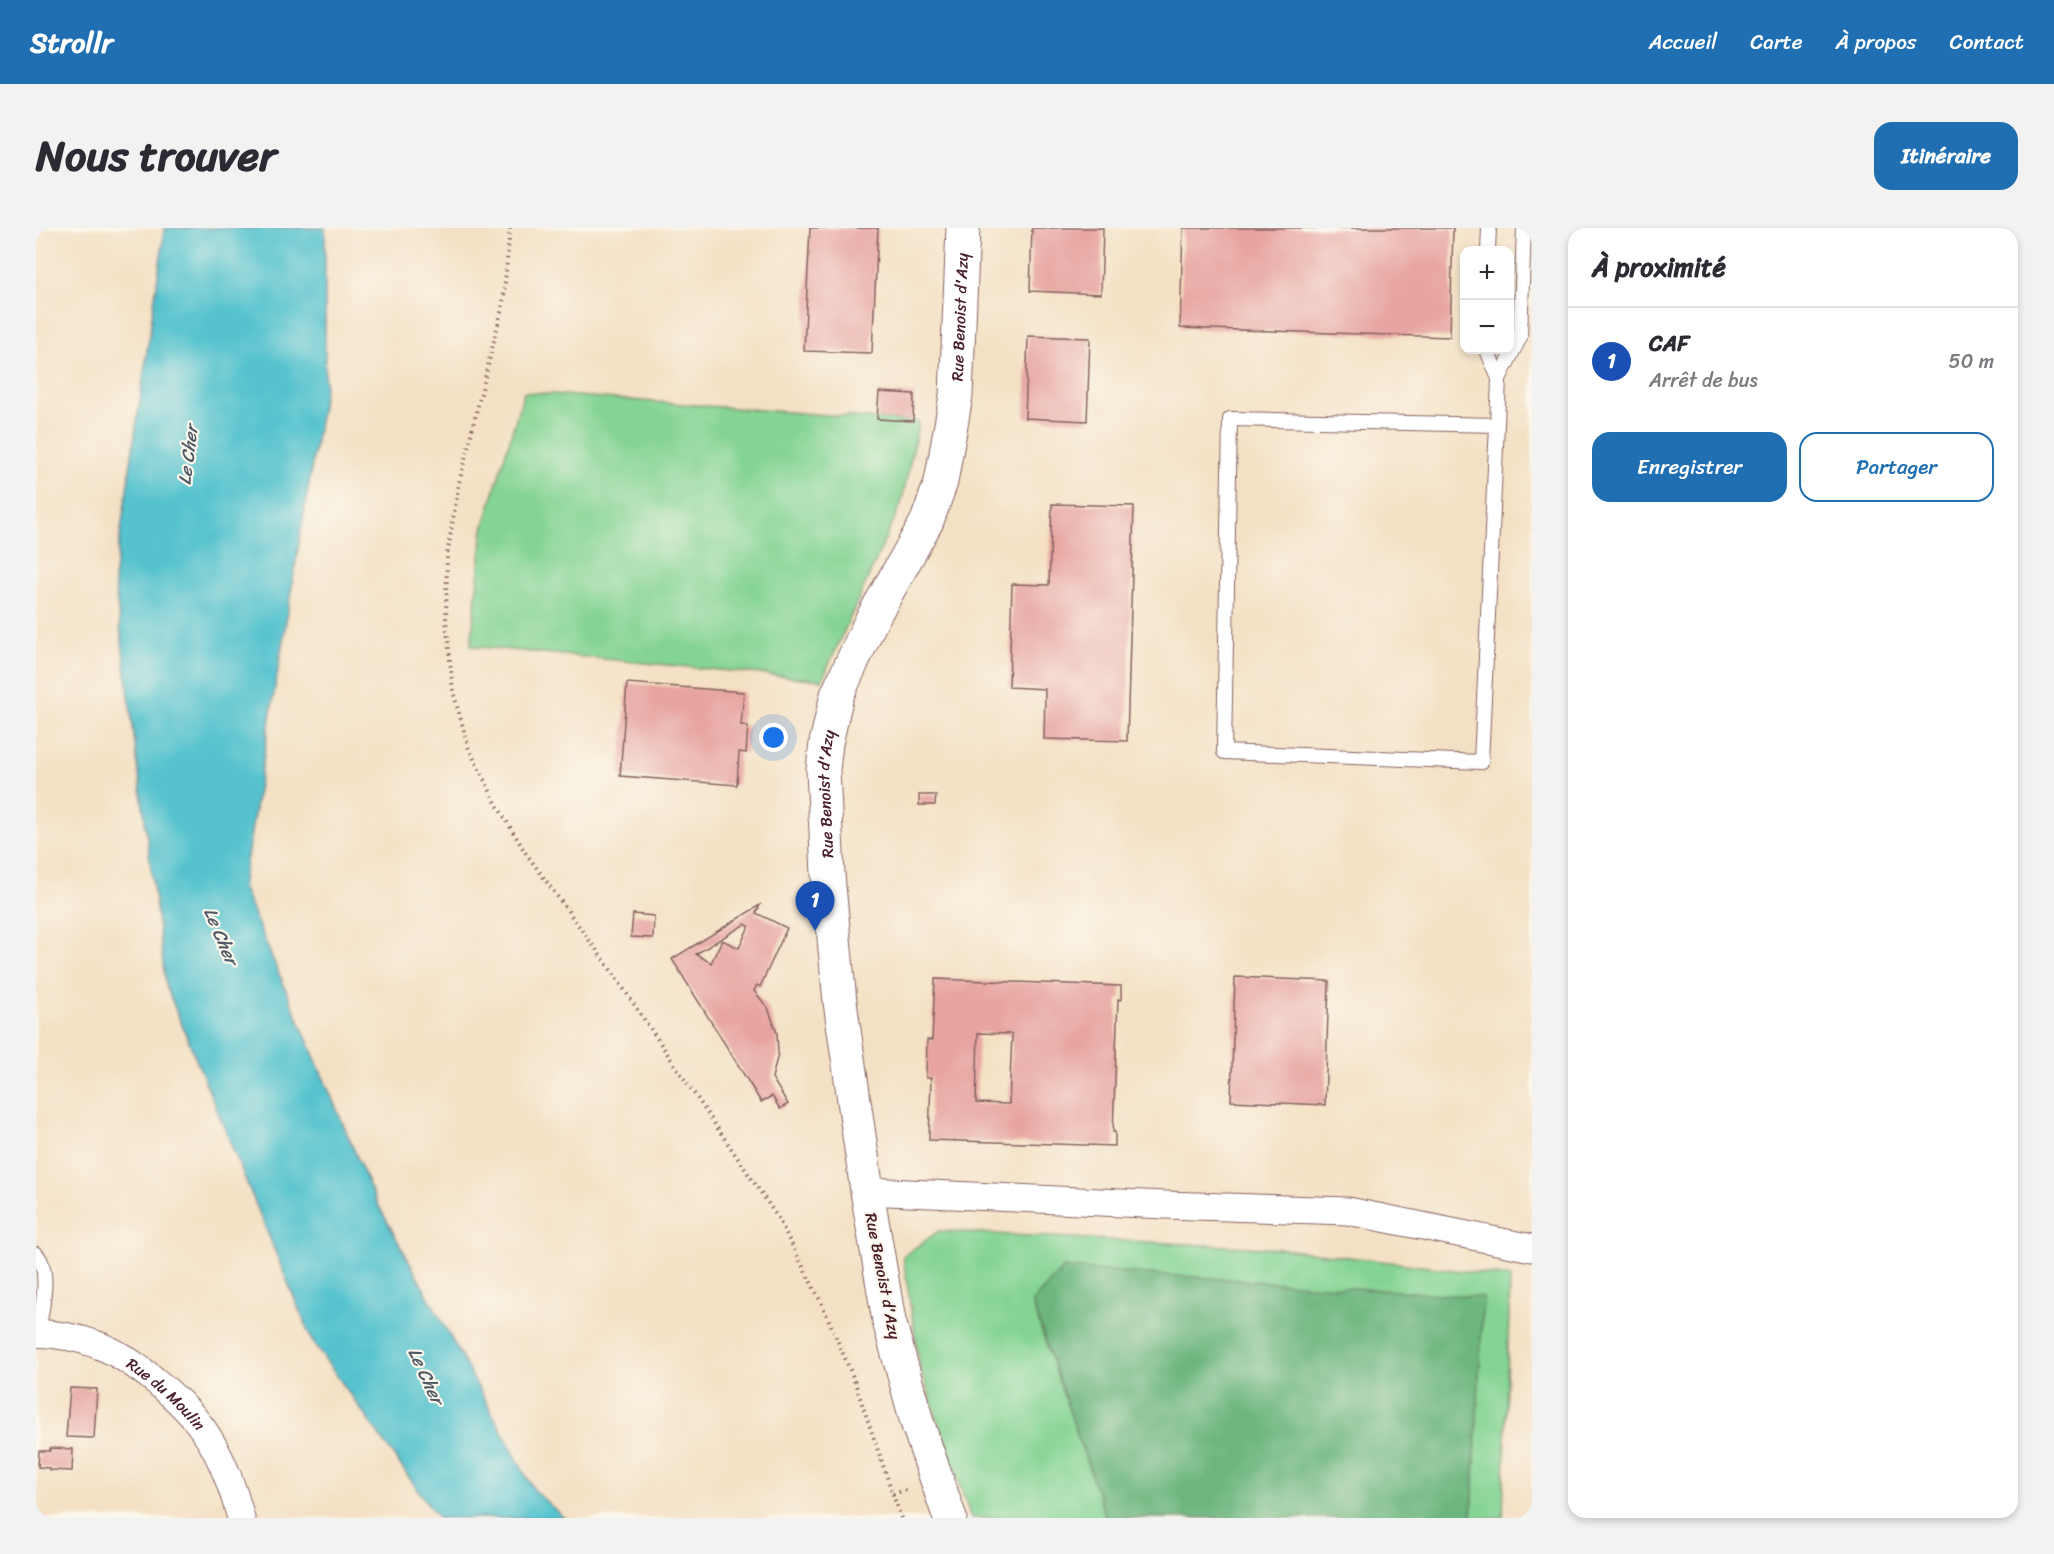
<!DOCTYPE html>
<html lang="fr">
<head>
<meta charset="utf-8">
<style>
	body { margin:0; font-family:Sriracha,sans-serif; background:#f2f2f3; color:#2b2b33 }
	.controls { position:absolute; right:18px; top:18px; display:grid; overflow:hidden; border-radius:12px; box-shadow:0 3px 9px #0003 }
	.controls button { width:54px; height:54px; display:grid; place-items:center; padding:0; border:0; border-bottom:2px solid #e1e1e2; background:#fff; color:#2b2b33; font:30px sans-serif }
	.you { position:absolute; left:738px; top:510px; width:21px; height:21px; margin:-15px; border:4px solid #fff; border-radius:50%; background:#1a73e8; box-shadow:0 0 0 9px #1a73e833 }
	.badge { display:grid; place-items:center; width:39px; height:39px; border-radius:50%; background:#1f6fb2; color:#fff; font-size:20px; font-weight:700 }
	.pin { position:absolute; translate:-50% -50px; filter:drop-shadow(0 2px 3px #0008) }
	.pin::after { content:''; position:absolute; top:32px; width:21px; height:18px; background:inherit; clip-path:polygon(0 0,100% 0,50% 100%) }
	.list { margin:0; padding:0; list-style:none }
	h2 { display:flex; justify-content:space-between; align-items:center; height:78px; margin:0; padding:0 24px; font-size:26px }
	h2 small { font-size:20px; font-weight:400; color:#7c7c81 }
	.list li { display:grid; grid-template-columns:39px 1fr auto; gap:18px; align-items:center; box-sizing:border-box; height:108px; padding:0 24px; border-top:2px solid #e1e1e2 }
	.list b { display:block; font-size:22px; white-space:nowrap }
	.list p { margin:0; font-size:20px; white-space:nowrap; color:#7c7c81 }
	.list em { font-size:20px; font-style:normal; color:#7c7c81 }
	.actions { display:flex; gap:12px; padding:18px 24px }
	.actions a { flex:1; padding:14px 0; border:2px solid #1f6fb2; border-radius:18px; text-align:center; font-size:21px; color:#1f6fb2 }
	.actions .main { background:#1f6fb2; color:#fff }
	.map { position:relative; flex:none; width:1496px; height:1290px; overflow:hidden; border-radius:18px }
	header { display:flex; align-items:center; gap:36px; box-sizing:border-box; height:84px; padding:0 30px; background:#1f6fb2; color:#fff }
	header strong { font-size:28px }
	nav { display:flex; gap:33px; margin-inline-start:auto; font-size:21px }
	.intro { display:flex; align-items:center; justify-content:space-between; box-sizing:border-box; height:144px; padding:0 36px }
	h1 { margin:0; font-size:42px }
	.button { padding:15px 27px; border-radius:18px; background:#1f6fb2; color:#fff; font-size:21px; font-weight:700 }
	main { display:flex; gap:36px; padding:0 36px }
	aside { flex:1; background:#fff; border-radius:18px; box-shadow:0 3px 9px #0003 }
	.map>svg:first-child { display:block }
	.green { fill:#85d494; stroke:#687a60; stroke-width:1.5 }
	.forest { fill:#6cb67e; stroke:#5b6a54; stroke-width:1.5 }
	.water { fill:#55c2ce; stroke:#50707c; stroke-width:1.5 }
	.building { fill:#e7a4a0; fill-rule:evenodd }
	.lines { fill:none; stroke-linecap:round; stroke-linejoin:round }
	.lane-casing { stroke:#866361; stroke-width:16 }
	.street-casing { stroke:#866361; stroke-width:29 }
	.secondary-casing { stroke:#866361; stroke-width:35 }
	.path { stroke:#866361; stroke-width:4; stroke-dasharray:1.5 4.5; stroke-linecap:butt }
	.lane { stroke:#fff; stroke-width:14 }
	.street { stroke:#fff; stroke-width:27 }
	.secondary { stroke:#fff; stroke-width:33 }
	.labels { text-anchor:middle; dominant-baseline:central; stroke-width:4.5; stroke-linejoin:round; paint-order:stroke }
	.street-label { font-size:16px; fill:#4a1f2b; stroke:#fbf7ec }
	.water-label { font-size:18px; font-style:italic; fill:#4e5864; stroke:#fbf7ec }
</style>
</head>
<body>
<header>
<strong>Strollr</strong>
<nav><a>Accueil</a><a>Carte</a><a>À propos</a><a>Contact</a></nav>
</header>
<div class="intro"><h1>Nous trouver</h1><a class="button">Itinéraire</a></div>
<main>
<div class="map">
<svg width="1496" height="1290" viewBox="0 0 1496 1290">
	<rect width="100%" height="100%" fill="#fbf7ec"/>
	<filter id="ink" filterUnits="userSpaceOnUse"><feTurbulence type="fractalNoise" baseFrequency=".0167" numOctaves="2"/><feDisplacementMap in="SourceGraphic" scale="12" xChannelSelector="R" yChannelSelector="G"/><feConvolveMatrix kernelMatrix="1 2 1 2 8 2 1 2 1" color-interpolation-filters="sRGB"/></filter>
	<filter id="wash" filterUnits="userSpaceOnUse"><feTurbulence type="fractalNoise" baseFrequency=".008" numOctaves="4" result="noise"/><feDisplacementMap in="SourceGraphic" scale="24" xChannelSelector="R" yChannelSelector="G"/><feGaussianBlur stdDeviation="1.35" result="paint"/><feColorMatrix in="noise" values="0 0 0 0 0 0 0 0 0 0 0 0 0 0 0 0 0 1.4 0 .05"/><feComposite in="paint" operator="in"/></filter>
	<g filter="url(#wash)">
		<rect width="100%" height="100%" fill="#f4e1c5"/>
		<g class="green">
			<path d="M 488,164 L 883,194 L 865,276 L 786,452 L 435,418 L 447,301 Z"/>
			<path d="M 903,1003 L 1248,1021 L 1474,1049 L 1467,1290 L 1436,1290 L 1447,1069 L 996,1074 L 1070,1290 L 935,1290 L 884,1140 L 867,1028 Z"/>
		</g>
		<path class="forest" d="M 1027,1040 L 1447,1069 L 1436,1290 L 1070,1290 L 996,1074 Z"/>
		<path class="water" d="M 129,0 L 289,0 L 289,158 L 206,659 L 339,971 L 498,1262 L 528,1290 L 402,1290 L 276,1113 L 130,758 L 78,351 Z"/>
		<g id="blocks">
			<g class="building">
				<path d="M 774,0 L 842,0 L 836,125 L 768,123 Z"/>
				<path d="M 996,0 L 1067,0 L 1065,66 L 994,63 Z"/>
				<path d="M 1147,0 L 1417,0 L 1414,109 L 1144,100 Z"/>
				<path d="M 992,108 L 1054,110 L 1051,193 L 989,190 Z"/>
				<path d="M 843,164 L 878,166 L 877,193 L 841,191 Z"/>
				<path d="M 1016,276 L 1098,278 L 1091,513 L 1008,511 L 1009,461 L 973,459 L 976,356 L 1013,357 Z"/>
				<path d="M 591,455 L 708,464 L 705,497 L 712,498 L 710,525 L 703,524 L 701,557 L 584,548 Z"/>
				<path d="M 883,567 L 900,567 L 899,577 L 883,577 Z"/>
				<path d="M 724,677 L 720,685 L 751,700 L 724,759 L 721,757 L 718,763 L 732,780 L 741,805 L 742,826 L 736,850 L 752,876 L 744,881 L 736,868 L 725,874 L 636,731 ZM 709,696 L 713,698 L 703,720 L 686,712 L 675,735 L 660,726 Z"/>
				<path d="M 597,686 L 618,688 L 617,710 L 595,709 Z"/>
				<path d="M 1199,749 L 1293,753 L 1289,877 L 1195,873 Z"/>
				<path d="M 899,751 L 1085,758 L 1085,772 L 1082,771 L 1077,904 L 1079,904 L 1079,918 L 893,912 L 895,850 L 890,850 L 891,812 L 896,812 ZM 942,805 L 976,806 L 973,876 L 940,875 Z"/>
				<path d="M 34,1160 L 61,1161 L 58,1210 L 30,1209 Z"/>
				<path d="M 14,1220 L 37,1221 L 36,1243 L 13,1242 L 13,1240 L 2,1239 L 3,1223 L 14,1223 Z"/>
			</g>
		</g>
	</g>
	<g filter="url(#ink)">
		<use href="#blocks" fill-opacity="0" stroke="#866361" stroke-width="1.5"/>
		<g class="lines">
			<g class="lane-casing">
				<g id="lane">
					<path d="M 1452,22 L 1453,0"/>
					<path d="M 1451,122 L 1463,151 L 1461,197 L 1445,534 L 1188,524 L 1194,191 L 1461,197"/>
					<path d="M 1463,151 L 1484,109 L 1488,0"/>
					<path d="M 0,1026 C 16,1041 5,1085 2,1105"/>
				</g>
			</g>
			<g class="street-casing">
				<g id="street">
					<path d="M 831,963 L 1129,977 L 1312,983 L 1496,1020"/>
					<path id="s1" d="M 0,1105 C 20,1106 40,1109 59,1116 C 95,1128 152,1176 172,1209 C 188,1234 197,1261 205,1290"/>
				</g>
			</g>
			<g class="secondary-casing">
				<g id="secondary">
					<path id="s2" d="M 914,1290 L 881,1194 L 853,1093 L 831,963 L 804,774 L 792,647 L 787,542 L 790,515 L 801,467 L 836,391 L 891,293 L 905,254 L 920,168 L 927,0"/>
				</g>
			</g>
			<g class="path">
				<path d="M 474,0 L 467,76 L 423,255 L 411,327 L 410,392 L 417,463 L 433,521 L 461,577 L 489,624 L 577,745 L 742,990 L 785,1074 L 817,1149 L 865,1290"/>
				<path d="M 857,1266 L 873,1261"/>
			</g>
			<use href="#lane" class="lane"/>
			<use href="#street" class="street"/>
			<use href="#secondary" class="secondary"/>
		</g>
	</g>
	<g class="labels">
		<g class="street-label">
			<text stroke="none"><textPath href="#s2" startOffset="1242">Rue Benoist d'Azy</textPath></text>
			<text stroke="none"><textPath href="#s2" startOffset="738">Rue Benoist d'Azy</textPath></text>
			<text transform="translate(847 1048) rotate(79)">Rue Benoist d'Azy</text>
			<text stroke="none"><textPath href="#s1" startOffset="148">Rue du Moulin</textPath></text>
		</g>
		<g class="water-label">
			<text transform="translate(152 227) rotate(-83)">Le Cher</text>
			<text transform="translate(185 708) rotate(67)">Le Cher</text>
			<text transform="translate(390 1148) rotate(65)">Le Cher</text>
		</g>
	</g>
</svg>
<div class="controls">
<button>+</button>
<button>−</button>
</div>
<div class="you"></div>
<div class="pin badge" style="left:779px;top:703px;background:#1a4fb4">1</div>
</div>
<aside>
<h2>À proximité<small></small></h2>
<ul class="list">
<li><span class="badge" style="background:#1a4fb4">1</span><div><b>CAF</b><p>Arrêt de bus</p></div><em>50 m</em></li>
</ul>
<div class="actions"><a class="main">Enregistrer</a><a>Partager</a></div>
</aside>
</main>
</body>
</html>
